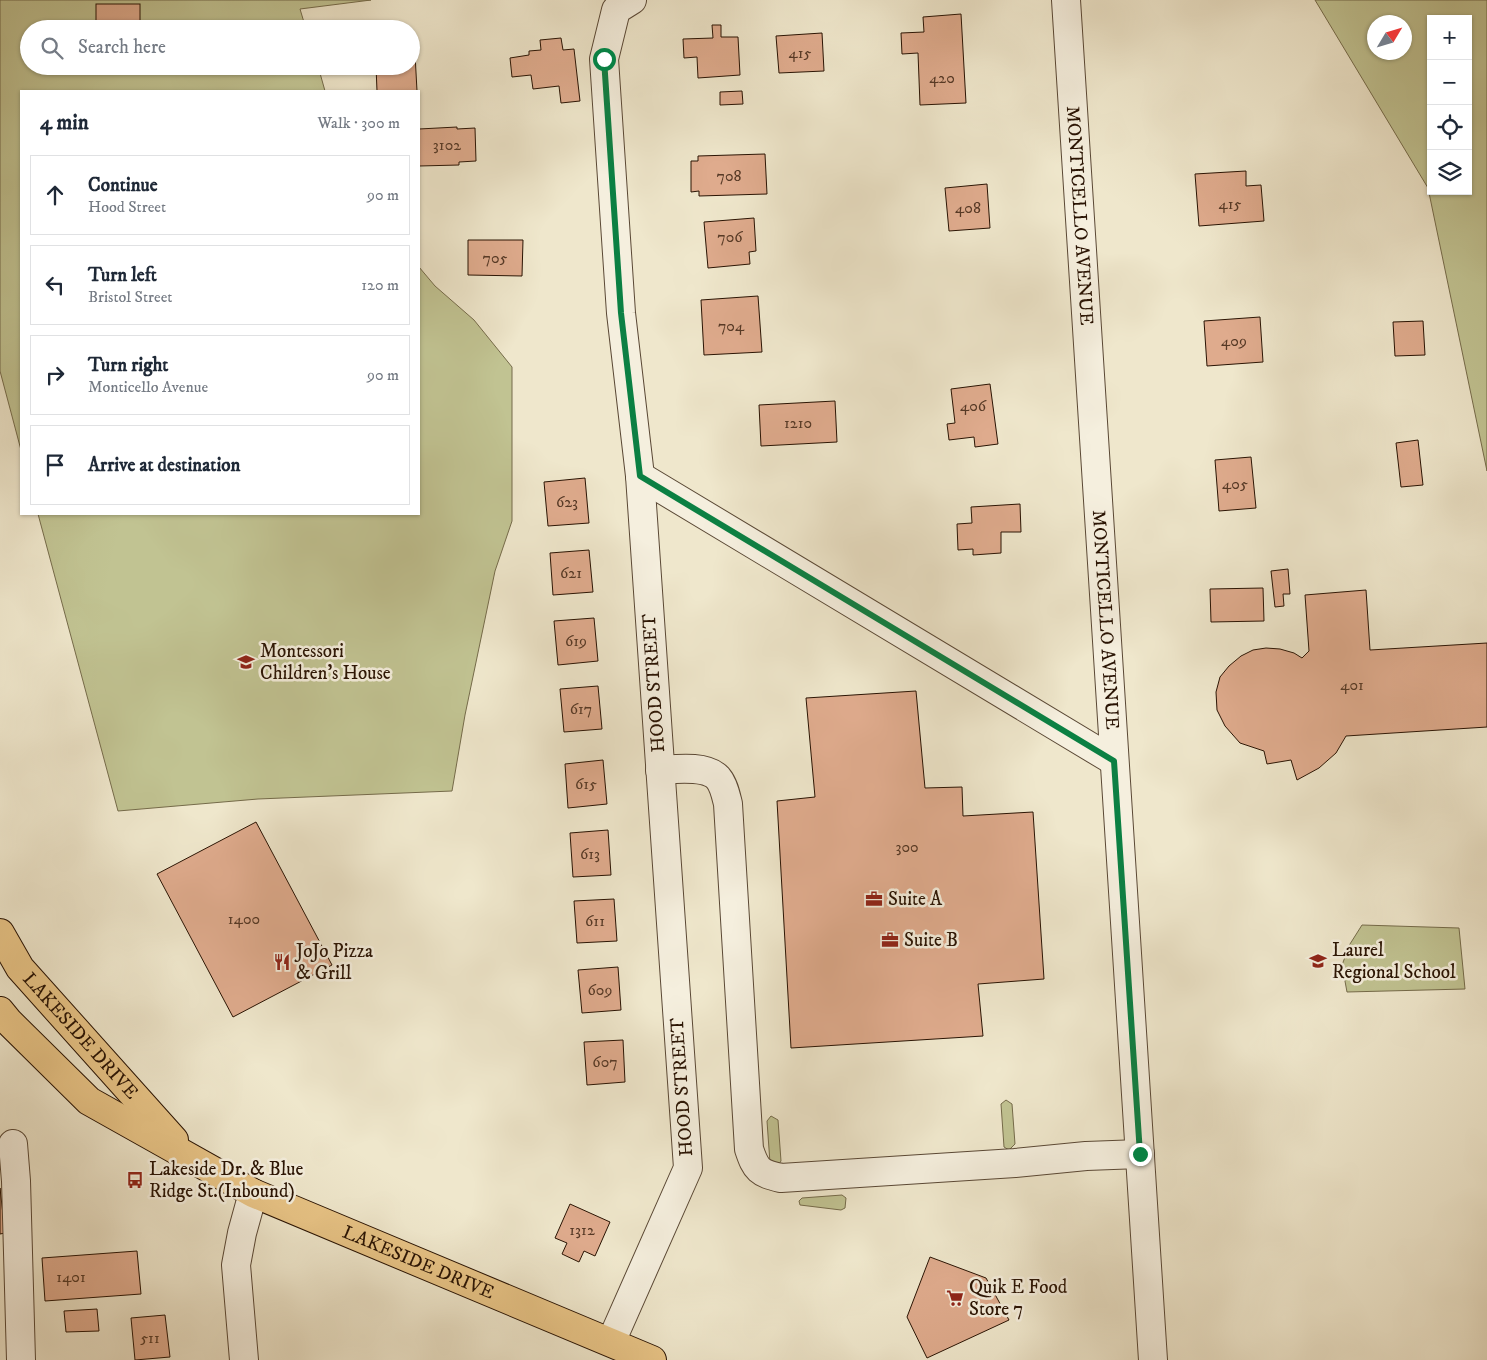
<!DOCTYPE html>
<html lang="en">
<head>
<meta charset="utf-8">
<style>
	body { margin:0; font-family:"IM FELL DW Pica",serif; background:#f6f6f7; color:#1f2937 }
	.controls { position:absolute; right:15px; top:15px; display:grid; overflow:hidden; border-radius:0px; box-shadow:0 1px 4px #0004 }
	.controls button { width:45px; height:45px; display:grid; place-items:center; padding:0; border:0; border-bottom:1px solid #e0e1e3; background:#fff; color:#1f2937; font:25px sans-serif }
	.compass { position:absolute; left:1367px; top:15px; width:45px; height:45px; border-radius:50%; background:#fff; box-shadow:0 1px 4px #0004; rotate:52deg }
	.stop { position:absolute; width:15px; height:15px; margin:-11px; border:4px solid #0b8043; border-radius:50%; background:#fff }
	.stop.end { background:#0b8043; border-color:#fff; box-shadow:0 1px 5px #0008 }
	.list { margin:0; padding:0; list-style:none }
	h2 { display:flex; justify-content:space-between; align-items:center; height:65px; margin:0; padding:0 20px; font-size:21px }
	h2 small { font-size:16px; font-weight:400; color:#747a83 }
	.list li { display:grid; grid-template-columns:32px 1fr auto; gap:15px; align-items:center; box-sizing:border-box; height:80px; margin:0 10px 10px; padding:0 10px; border:1px solid #e0e1e3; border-radius:0px }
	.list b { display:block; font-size:19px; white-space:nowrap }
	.list p { margin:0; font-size:16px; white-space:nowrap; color:#747a83 }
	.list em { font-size:16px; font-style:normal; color:#747a83 }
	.icon { flex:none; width:28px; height:28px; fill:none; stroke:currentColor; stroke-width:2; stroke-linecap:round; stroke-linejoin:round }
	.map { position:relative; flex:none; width:1487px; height:1360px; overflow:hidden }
	.search { position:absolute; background:#fff; box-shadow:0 1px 4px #0004; left:20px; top:20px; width:400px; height:55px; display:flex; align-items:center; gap:12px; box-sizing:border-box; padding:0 18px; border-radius:28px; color:#747a83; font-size:19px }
	.panel { position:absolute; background:#fff; box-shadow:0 1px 4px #0004; left:20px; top:90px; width:400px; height:425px; border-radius:0px }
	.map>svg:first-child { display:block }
	.green { fill:#c1c392; stroke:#756b4a; fill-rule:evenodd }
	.building { fill:#dfab8d; stroke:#291303 }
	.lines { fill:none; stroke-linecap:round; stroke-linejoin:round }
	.minor-casing { stroke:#5a4835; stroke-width:30 }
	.major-casing { stroke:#291303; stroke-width:30 }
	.minor { stroke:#f5efde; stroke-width:28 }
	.major { stroke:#e8c486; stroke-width:28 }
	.route { stroke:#0b8043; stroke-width:6 }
	.labels { text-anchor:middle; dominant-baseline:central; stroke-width:5; stroke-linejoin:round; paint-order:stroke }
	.number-label { font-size:16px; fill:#563926 }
	.street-label { font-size:19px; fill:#291303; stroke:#f5efde }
	.poi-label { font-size:19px; fill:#291303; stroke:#f5efde; text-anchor:start }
</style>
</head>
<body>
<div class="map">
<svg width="1487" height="1360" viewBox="0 0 1487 1360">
	<rect width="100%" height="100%" fill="#efe7cc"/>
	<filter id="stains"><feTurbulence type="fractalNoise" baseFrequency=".004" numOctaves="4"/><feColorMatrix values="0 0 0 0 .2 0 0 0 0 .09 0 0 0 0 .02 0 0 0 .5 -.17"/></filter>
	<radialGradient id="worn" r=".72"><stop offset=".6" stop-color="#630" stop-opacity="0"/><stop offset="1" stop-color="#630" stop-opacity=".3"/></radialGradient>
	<g class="green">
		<path d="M 0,0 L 371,0 L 300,9 L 306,29 L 29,29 L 29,66 L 318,66 L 325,91 L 21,91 L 21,450 L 0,371 Z"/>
		<path d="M 1315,0 L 1487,0 L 1487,471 L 1428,188 ZM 1431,19 L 1468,19 L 1468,191 L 1431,191 ZM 1374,22 L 1404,22 L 1404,52 L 1374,52 Z"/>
		<path d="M 419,267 L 435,286 L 474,320 L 512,367 L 512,521 L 495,571 L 465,715 L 452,791 L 258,799 L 118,811 L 38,514 L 419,514 Z"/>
		<path d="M 1362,925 L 1459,928 L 1465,989 L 1347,992 L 1342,965 L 1350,944 Z"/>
		<path d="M 1006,1100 L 1012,1104 L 1015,1144 L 1009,1150 L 1004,1147 L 1001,1104 Z"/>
		<path d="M 771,1116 L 778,1120 L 781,1161 L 778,1165 L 770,1163 L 767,1121 Z"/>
		<path d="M 842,1195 L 846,1198 L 845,1208 L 841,1210 L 800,1205 L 799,1201 L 802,1198 Z"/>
	</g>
	<g class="building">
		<rect x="96" y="4" width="44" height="25"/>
		<path d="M 961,14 L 966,103 L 920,105 L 918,53 L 902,54 L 901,33 L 924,32 L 923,17 Z"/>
		<path d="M 712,25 L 721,25 L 721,37 L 738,37 L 740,75 L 698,78 L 697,57 L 684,58 L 683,39 L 713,38 Z"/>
		<path d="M 822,33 L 824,71 L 779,73 L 776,36 Z"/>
		<path d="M 561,38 L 563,50 L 574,49 L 580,101 L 561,103 L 559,86 L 533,89 L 531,75 L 512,77 L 510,58 L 529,55 L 529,51 L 541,50 L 540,40 Z"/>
		<path d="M 415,54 L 417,91 L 377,91 L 376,66 L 411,66 L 411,55 Z"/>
		<path d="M 742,91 L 743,104 L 720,105 L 720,92 Z"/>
		<path d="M 457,127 L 457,129 L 475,128 L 476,161 L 459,162 L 459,165 L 419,166 L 419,129 Z"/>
		<path d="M 765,154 L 767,194 L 699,196 L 699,191 L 691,192 L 691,161 L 698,161 L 698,156 Z"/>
		<path d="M 1246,171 L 1246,186 L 1261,185 L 1264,221 L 1199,226 L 1195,174 Z"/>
		<path d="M 987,184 L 990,228 L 949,231 L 945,188 Z"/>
		<path d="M 754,218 L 756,251 L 749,252 L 750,264 L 708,268 L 704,222 Z"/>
		<path d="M 468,240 L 523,240 L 522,276 L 468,275 Z"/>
		<path d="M 758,296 L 762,352 L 704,355 L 701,300 Z"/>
		<path d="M 1260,317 L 1263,362 L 1207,366 L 1204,321 Z"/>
		<path d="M 1423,321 L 1425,355 L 1395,356 L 1393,322 Z"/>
		<path d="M 990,384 L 998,444 L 975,447 L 974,437 L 949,440 L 947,424 L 955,423 L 951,389 Z"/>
		<path d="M 835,401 L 837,442 L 761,446 L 759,405 Z"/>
		<path d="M 1418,440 L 1423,485 L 1401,487 L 1396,443 Z"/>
		<path d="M 1251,457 L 1256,508 L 1219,511 L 1215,460 Z"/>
		<path d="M 585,478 L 589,523 L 548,526 L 544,482 Z"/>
		<path d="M 1020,504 L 1021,532 L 1001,532 L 1001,553 L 973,555 L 973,549 L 958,550 L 957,524 L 972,523 L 971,507 Z"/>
		<path d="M 589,550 L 593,592 L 553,595 L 550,553 Z"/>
		<path d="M 1288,569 L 1290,594 L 1283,594 L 1284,606 L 1275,607 L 1271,571 Z"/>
		<path d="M 1263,588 L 1264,621 L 1211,622 L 1210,589 Z"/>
		<path d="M 1366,590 L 1370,650 L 1487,643 L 1487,727 L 1346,736 L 1336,753 L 1319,768 L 1297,780 L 1291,760 L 1267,764 L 1264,751 L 1240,743 L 1225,726 L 1217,710 L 1216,692 L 1220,677 L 1229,666 L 1241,656 L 1253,650 L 1266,648 L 1280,649 L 1294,653 L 1302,658 L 1309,651 L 1305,595 Z"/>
		<path d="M 594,618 L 598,661 L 558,665 L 554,621 Z"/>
		<path d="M 598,686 L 602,729 L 564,732 L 560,689 Z"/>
		<path d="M 916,691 L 925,788 L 962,787 L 963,816 L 1033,812 L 1044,979 L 978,984 L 983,1036 L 791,1048 L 777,801 L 815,797 L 806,698 Z"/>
		<path d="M 603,760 L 607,804 L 568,808 L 565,764 Z"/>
		<path d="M 256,822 L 332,965 L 233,1017 L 157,874 Z"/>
		<path d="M 608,830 L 611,875 L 573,877 L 570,833 Z"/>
		<path d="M 614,899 L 617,941 L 577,943 L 574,901 Z"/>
		<path d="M 618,967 L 621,1010 L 582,1013 L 578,970 Z"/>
		<path d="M 623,1040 L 625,1082 L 587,1085 L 584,1042 Z"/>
		<path d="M 0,1188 L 5,1233 L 0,1234 Z"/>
		<path d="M 570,1204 L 610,1222 L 595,1256 L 584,1251 L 579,1262 L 562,1254 L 567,1243 L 555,1238 Z"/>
		<path d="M 137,1251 L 141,1294 L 45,1301 L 42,1258 Z"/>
		<path d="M 930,1257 L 986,1278 L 1009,1320 L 927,1358 L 907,1317 Z"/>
		<path d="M 97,1309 L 99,1331 L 66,1332 L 64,1311 Z"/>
		<path d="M 165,1315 L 170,1357 L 135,1360 L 131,1318 Z"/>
	</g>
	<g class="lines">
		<g class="minor-casing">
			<g id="minor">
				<path id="s1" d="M 1066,0 L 1153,1360"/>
				<path d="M 640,476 L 1114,761"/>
				<path d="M 660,770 C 676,769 706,765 718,778 C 724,785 726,796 728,804 L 749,1149 C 756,1170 759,1173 781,1178 L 1015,1163 L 1086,1156 L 1140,1154"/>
				<path d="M 13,1144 L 16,1181 L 21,1360"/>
				<path d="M 611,1342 L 688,1168 L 640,476 L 621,313 L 604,59 L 616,10 L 632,0"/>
				<path d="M 244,1360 L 236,1265 L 242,1233 L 253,1193"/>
			</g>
		</g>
		<g class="major-casing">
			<g id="major">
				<path id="s2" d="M 0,933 L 20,968 L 174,1140"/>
				<path id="s3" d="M 0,1011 L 9,1022 L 89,1101 L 253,1193 L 652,1360"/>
			</g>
		</g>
		<use href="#minor" class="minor"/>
		<use href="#major" class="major"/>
	</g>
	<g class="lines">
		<path class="route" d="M 604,59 L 621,313 L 640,476 L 1114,761 L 1140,1154"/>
	</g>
	<defs>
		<g id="school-bare" transform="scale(1.35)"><path d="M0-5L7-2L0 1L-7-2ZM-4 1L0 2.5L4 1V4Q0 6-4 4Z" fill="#8f2418" stroke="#f5efde" stroke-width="2.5" paint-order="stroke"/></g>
		<g id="office-bare" transform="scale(1.35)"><path d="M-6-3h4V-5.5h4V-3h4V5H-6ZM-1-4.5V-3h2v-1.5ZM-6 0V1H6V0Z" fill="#8f2418" stroke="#f5efde" stroke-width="2.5" paint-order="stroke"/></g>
		<g id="restaurant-bare" transform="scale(1.35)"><path d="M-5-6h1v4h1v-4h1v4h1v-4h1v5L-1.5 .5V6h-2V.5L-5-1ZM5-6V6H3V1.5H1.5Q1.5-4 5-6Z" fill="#8f2418" stroke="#f5efde" stroke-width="2.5" paint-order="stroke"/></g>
		<g id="bus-bare" transform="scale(1.35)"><path d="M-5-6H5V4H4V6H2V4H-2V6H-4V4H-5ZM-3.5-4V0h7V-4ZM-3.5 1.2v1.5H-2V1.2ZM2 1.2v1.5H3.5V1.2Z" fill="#8f2418" stroke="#f5efde" stroke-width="2.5" paint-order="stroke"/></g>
		<g id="supermarket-bare" transform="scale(1.35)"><path d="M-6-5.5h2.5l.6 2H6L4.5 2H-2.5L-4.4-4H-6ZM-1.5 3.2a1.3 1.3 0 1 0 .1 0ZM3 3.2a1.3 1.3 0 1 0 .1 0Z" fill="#8f2418" stroke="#f5efde" stroke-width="2.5" paint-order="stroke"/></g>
	</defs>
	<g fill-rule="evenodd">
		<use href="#school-bare" x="246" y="662"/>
		<use href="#office-bare" x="874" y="899"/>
		<use href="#office-bare" x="890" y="940"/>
		<use href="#school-bare" x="1318" y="961"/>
		<use href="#restaurant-bare" x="282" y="962"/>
		<use href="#bus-bare" x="135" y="1180"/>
		<use href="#supermarket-bare" x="955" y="1298"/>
	</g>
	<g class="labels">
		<g class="number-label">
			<text x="800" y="53">415</text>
			<text x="942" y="78">420</text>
			<text x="447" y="145">3102</text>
			<text x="729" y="176">708</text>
			<text x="1230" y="204">415</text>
			<text x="968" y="208">408</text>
			<text x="730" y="237">706</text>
			<text x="495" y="258">705</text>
			<text x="731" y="326">704</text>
			<text x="1234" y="341">409</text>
			<text x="973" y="406">406</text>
			<text x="798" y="423">1210</text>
			<text x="1235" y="484">405</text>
			<text x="567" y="502">623</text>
			<text x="571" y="573">621</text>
			<text x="576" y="641">619</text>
			<text x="1352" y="685">401</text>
			<text x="581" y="709">617</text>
			<text x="586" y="784">615</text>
			<text x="907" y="847">300</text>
			<text x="590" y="854">613</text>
			<text x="244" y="919">1400</text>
			<text x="595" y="921">611</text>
			<text x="600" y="990">609</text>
			<text x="605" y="1062">607</text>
			<text x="582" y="1230">1312</text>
			<text x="71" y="1277">1401</text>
			<text x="150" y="1338">511</text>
		</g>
		<g class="street-label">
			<text stroke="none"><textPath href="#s1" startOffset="216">MONTICELLO AVENUE</textPath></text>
			<text stroke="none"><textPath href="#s1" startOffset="621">MONTICELLO AVENUE</textPath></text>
			<text transform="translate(654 683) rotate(-94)">HOOD STREET</text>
			<text stroke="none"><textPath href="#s2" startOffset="131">LAKESIDE DRIVE</textPath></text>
			<text transform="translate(682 1087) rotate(-94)">HOOD STREET</text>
			<text stroke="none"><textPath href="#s3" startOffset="494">LAKESIDE DRIVE</textPath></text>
		</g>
		<g class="poi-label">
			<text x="260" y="651">Montessori<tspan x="260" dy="22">Children's House</tspan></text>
			<text x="888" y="899">Suite A</text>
			<text x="904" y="940">Suite B</text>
			<text x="1332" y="950">Laurel<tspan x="1332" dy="22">Regional School</tspan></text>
			<text x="296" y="951">JoJo Pizza<tspan x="296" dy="22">&amp; Grill</tspan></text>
			<text x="149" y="1169">Lakeside Dr. &amp; Blue<tspan x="149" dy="22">Ridge St.(Inbound)</tspan></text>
			<text x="969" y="1287">Quik E Food<tspan x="969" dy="22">Store 7</tspan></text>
		</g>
	</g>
	<rect width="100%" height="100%" filter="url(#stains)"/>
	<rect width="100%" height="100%" fill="url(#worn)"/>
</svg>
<div class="controls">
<button>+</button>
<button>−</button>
<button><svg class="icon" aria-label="locate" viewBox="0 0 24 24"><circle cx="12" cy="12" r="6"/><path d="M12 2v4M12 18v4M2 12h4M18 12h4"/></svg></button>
<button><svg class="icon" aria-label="layers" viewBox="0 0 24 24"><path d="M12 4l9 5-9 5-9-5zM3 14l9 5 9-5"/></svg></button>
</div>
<svg class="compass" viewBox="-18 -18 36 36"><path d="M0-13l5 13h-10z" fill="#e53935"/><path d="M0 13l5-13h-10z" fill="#747a83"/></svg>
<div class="stop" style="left:604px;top:59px"></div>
<div class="stop end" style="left:1140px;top:1154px"></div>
<div class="search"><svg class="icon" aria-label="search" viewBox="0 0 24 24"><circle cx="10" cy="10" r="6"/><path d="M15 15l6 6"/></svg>Search here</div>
<section class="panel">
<h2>4 min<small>Walk · 300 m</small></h2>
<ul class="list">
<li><svg class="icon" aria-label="ahead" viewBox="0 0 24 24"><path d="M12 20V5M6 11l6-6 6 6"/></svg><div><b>Continue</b><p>Hood Street</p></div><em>90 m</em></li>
<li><svg class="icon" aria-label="left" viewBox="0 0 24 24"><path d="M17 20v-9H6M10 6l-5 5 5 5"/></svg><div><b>Turn left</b><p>Bristol Street</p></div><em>120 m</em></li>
<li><svg class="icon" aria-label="right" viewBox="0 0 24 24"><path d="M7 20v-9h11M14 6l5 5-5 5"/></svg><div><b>Turn right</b><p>Monticello Avenue</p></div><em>90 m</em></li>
<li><svg class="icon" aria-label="arrive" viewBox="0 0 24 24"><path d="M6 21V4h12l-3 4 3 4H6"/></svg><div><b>Arrive at destination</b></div></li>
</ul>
</section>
</div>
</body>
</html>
